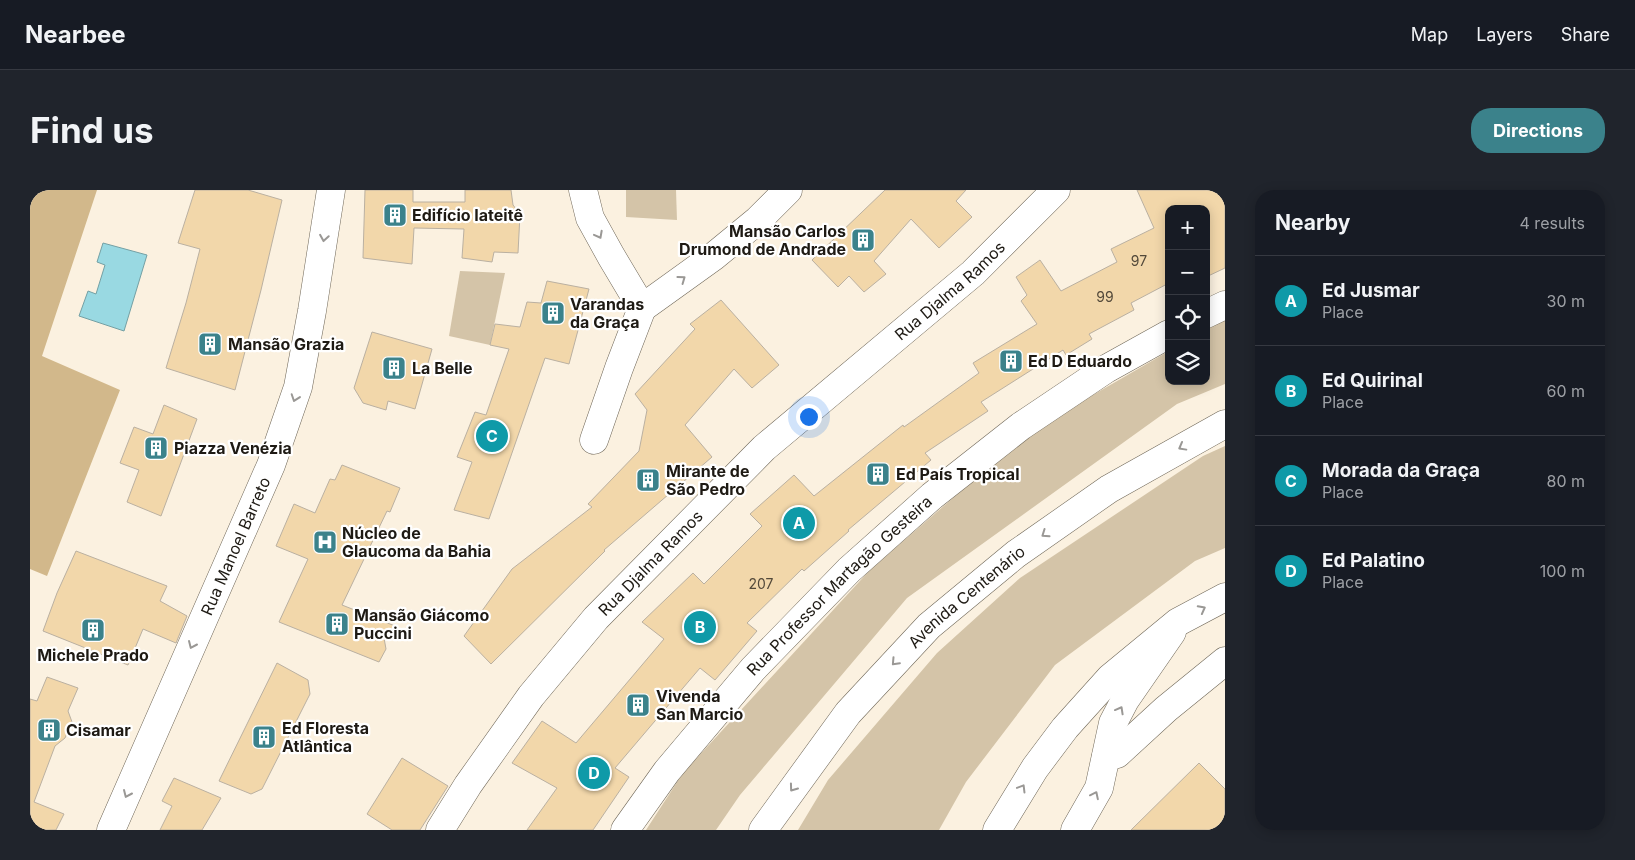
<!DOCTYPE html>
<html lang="en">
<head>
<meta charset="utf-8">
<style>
	body { margin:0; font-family:Inter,sans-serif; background:#20242c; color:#f1f3f6 }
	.controls { position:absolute; right:15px; top:15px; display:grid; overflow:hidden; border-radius:10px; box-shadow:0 2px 12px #0003 }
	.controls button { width:45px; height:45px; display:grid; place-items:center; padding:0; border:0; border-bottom:1px solid #363941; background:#171b24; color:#f1f3f6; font:25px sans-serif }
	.you { position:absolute; left:778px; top:226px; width:18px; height:18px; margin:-12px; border:4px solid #fff; border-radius:50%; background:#1a73e8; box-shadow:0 0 0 8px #1a73e833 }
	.badge { display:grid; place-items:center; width:32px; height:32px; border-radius:50%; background:#3b828b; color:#fff; font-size:16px; font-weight:700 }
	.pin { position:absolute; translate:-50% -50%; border:2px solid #fff; box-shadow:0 1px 5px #0006 }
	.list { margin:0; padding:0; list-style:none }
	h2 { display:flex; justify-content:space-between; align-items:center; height:65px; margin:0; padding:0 20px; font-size:21px }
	h2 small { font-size:16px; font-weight:400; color:#9ea1a6 }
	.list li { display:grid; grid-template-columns:32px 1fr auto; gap:15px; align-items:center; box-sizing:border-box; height:90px; padding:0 20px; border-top:1px solid #363941 }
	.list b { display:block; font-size:19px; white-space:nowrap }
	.list p { margin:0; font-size:16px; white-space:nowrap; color:#9ea1a6 }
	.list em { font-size:16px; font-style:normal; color:#9ea1a6 }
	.icon { flex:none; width:28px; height:28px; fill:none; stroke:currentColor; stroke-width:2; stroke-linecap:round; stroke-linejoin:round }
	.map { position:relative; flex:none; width:1195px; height:640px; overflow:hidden; border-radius:20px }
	header { display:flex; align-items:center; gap:30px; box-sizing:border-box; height:70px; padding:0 25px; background:#171b24; border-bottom:1px solid #363941 }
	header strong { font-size:24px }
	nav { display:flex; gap:28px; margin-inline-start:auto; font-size:18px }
	.intro { display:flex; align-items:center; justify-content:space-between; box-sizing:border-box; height:120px; padding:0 30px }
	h1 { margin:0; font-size:35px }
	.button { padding:12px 22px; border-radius:20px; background:#3b828b; color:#fff; font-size:18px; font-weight:700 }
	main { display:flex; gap:30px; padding:0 30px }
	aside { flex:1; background:#171b24; border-radius:20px; box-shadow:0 2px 12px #0003 }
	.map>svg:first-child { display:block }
	.green { fill:#d4c4a8 }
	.forest { fill:#d2b88b }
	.water { fill:#99d9e2; stroke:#74a0a4 }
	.building { fill:#f2d7aa; stroke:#bab0a1 }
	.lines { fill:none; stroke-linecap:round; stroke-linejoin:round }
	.minor-casing { stroke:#6f6758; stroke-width:29 }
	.major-casing { stroke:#6f6758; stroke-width:29 }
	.minor { stroke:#fff; stroke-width:28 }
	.major { stroke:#fff; stroke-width:28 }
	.oneway { stroke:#9a9895 }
	.labels { text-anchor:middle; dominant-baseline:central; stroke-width:4.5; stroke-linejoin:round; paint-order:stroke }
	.number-label { font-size:14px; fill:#53493a }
	.poi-label { font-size:16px; font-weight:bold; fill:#1e1a14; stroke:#fff; text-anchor:start }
	.street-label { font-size:16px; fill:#1e1a14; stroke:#fff }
</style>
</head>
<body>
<header>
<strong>Nearbee</strong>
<nav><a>Map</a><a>Layers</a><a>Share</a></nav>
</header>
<div class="intro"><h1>Find us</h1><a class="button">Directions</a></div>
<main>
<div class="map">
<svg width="1195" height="640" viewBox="0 0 1195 640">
	<rect width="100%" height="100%" fill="#fbf1e0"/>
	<g class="green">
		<path d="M 596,0 L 646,0 L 647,30 L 596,27 Z"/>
		<path d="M 430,81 L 475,83 L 460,155 L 419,146 Z"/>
		<path d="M 1195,129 L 1195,194 L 1147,214 L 877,408 L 710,605 L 686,640 L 616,640 L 653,583 L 840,380 L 999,242 L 1139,161 L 1139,191 L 1176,191 L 1176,140 Z"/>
		<path d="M 1195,256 L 1195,358 L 1165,371 L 1025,475 L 936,592 L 909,640 L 768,640 L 798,590 L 907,463 L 990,388 L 1173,266 Z"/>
	</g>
	<path class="forest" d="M 0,0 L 67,0 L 12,166 L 90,200 L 17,386 L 0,379 Z"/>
	<path class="water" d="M 73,53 L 117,65 L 94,141 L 49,126 L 58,101 L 66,104 L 75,75 L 67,72 Z"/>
	<g class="building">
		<path d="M 165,0 L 218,0 L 252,10 L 231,100 L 205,200 L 136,178 L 156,113 L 170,59 L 148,53 Z"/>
		<path d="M 335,0 L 383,0 L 383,12 L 435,12 L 435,0 L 481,0 L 483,15 L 490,24 L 488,63 L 464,62 L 462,72 L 432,68 L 434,39 L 384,38 L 382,74 L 333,68 Z"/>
		<path d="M 855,0 L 936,0 L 926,11 L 942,27 L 909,58 L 881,29 L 844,71 L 856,84 L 834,102 L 819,86 L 808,97 L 782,70 Z"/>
		<path d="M 1107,0 L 1195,0 L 1195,78 L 1176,87 L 1176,19 L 1139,19 L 1139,93 L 1101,113 L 1104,120 L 1059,144 L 1062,149 L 1036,165 L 1033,160 L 951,212 L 958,221 L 895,263 L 901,270 L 818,340 L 819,341 L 774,381 L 772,379 L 717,433 L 727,441 L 685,490 L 670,478 L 585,578 L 599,587 L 563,640 L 497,640 L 527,598 L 482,573 L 512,531 L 546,553 L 634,449 L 612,432 L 663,383 L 674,394 L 732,336 L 720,324 L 764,285 L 784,306 L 873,235 L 874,237 L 949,183 L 943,173 L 1007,134 L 991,111 L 997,105 L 986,87 L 1010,70 L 1031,101 L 1087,72 L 1081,59 L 1124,38 Z"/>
		<path d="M 517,91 L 559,99 L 539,174 L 515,168 L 459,329 L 424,320 L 442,272 L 427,267 L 445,222 L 456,225 L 479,159 L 460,155 L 465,134 L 490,137 L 497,112 L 511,113 Z"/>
		<path d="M 691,110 L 749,175 L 722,198 L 704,179 L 655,235 L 682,267 L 574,360 L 575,361 L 461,474 L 434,446 L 482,379 L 562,317 L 558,314 L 609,261 L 617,220 L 605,204 L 665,139 L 660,134 Z"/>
		<path d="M 342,142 L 402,159 L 385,219 L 358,211 L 356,220 L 333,213 L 324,198 Z"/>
		<path d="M 134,215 L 167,229 L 131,326 L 97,312 L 109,280 L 90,273 L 104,237 L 123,244 Z"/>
		<path d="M 312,275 L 370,298 L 360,322 L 357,321 L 312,415 L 365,436 L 354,448 L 356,459 L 349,472 L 249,432 L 278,369 L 246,356 L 264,314 L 285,323 L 300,289 L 305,290 Z"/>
		<path d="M 46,361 L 137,396 L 130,411 L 157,426 L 146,453 L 113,439 L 98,475 L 13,441 L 27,403 Z"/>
		<path d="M 247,473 L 278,490 L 280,504 L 232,599 L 221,604 L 189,591 Z"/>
		<path d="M 17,487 L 48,498 L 38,521 L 42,532 L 35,548 L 25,556 L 4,612 L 34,624 L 26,640 L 0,640 L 0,509 L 7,511 Z"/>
		<path d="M 372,568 L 418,596 L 390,640 L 362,640 L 337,624 Z"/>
		<path d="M 1169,573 L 1195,599 L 1195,640 L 1101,640 Z"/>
		<path d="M 144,588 L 191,608 L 172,640 L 130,640 L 142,616 L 132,611 Z"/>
	</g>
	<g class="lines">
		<g class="minor-casing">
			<g id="minor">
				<path d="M 553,0 L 560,28 L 581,66 L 612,118"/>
				<path d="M 612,118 L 683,67 L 728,30 L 758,0"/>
				<path d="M 1176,124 L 1195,115"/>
				<path d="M 564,250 L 589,178 L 612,118"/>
				<path d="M 1076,567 L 1087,564 L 1136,519 L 1195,471"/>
				<path id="s1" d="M 81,640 L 241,275 L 268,197 L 282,121 L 301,0"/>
				<path id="s2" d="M 410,640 L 438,595 L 501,506 L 566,428 L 734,258 L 943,83 L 1026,0"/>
				<path id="s3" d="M 595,640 L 637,581 L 723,479 L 819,380 L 902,306 L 991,236 L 1076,179 L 1139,144"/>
				<path d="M 1045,640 L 1069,598 L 1083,533 L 1095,510 L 1142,442"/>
			</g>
		</g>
		<g class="major-casing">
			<g id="major">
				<path id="s4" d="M 733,640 L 818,523 L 899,436 L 986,364 L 1079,299 L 1195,234"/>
				<path d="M 967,640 L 1005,578 L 1035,538 L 1080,488 L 1148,432 L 1195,407"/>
			</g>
		</g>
		<use href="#minor" class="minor"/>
		<use href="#major" class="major"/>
	</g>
	<defs><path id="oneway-chevron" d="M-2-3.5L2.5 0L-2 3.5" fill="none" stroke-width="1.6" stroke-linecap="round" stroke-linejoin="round" transform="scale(1.25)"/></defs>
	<g class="oneway">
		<use href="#oneway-chevron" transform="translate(569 45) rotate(62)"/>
		<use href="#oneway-chevron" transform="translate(294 48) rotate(99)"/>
		<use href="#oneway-chevron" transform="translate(652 89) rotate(-36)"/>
		<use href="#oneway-chevron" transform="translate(265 208) rotate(109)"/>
		<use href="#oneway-chevron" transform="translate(1152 257) rotate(151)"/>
		<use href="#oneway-chevron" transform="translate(1015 344) rotate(145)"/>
		<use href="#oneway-chevron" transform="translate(1172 419) rotate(-28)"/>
		<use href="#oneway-chevron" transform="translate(162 455) rotate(114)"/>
		<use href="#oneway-chevron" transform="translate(865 472) rotate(133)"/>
		<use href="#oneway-chevron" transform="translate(1090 520) rotate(-61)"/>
		<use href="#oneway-chevron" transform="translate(763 598) rotate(126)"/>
		<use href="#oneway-chevron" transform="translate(992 598) rotate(-59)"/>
		<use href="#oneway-chevron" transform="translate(97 604) rotate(114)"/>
		<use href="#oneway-chevron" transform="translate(1065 605) rotate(-64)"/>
	</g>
	<defs>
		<g id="building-square" transform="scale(1.25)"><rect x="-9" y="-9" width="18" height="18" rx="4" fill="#3b828b" stroke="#fff"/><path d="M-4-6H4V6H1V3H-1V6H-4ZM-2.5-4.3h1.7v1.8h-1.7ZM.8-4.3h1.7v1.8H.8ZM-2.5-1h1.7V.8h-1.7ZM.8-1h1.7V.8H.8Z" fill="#fff"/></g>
		<g id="hospital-square" transform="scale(1.25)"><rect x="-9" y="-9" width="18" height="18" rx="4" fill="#3b828b" stroke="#fff"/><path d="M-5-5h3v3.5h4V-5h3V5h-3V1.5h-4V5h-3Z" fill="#fff"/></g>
	</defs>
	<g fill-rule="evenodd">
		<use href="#building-square" x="365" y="25"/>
		<use href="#building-square" x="833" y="50"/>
		<use href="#building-square" x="523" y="123"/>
		<use href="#building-square" x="180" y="154"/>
		<use href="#building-square" x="981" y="171"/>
		<use href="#building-square" x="364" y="178"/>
		<use href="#building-square" x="126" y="258"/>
		<use href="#building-square" x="848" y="284"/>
		<use href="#building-square" x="618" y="290"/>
		<use href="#hospital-square" x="295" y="352"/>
		<use href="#building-square" x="307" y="434"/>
		<use href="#building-square" x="63" y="440"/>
		<use href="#building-square" x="608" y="515"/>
		<use href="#building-square" x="19" y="540"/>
		<use href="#building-square" x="234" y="547"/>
	</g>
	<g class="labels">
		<g class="number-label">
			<text x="1109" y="70">97</text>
			<text x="1075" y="106">99</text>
			<text x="731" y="393">207</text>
		</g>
		<g class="poi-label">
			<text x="382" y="25">Edifício Iateitê</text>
			<text x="816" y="41" text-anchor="end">Mansão Carlos<tspan x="816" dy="18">Drumond de Andrade</tspan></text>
			<text x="540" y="114">Varandas<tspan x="540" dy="18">da Graça</tspan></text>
			<text x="198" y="154">Mansão Grazia</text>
			<text x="998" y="171">Ed D Eduardo</text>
			<text x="382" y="178">La Belle</text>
			<text x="144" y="258">Piazza Venézia</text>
			<text x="636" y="281">Mirante de<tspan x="636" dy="18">São Pedro</tspan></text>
			<text x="866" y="284">Ed País Tropical</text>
			<text x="312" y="343">Núcleo de<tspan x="312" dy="18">Glaucoma da Bahia</tspan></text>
			<text x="324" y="425">Mansão Giácomo<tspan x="324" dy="18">Puccini</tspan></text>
			<text x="63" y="465" text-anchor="middle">Michele Prado</text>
			<text x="626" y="506">Vivenda<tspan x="626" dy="18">San Marcio</tspan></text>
			<text x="252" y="538">Ed Floresta<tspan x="252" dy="18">Atlântica</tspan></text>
			<text x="36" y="540">Cisamar</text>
		</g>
		<g class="street-label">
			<text stroke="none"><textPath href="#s2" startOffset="746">Rua Djalma Ramos</textPath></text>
			<text stroke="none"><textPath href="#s1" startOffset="310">Rua Manoel Barreto</textPath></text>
			<text stroke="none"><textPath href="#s2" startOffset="341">Rua Djalma Ramos</textPath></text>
			<text stroke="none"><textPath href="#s3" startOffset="326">Rua Professor Martagão Gesteira</textPath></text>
			<text stroke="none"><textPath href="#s4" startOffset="311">Avenida Centenário</textPath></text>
		</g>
	</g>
</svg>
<div class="controls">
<button>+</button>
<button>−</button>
<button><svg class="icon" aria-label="locate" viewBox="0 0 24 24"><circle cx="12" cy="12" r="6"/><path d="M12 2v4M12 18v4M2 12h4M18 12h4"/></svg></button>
<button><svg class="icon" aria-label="layers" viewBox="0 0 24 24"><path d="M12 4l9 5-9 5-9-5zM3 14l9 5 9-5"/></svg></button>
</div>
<div class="you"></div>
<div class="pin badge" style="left:769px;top:333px;background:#0f9aa8">A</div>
<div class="pin badge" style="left:670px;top:437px;background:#0f9aa8">B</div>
<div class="pin badge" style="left:462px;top:246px;background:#0f9aa8">C</div>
<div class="pin badge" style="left:564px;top:583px;background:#0f9aa8">D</div>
</div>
<aside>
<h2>Nearby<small>4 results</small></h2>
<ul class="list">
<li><span class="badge" style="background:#0f9aa8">A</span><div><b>Ed Jusmar</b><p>Place</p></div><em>30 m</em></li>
<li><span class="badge" style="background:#0f9aa8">B</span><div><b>Ed Quirinal</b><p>Place</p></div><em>60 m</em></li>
<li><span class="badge" style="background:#0f9aa8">C</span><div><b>Morada da Graça</b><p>Place</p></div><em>80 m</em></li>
<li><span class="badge" style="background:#0f9aa8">D</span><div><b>Ed Palatino</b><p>Place</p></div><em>100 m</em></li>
</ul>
</aside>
</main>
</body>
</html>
